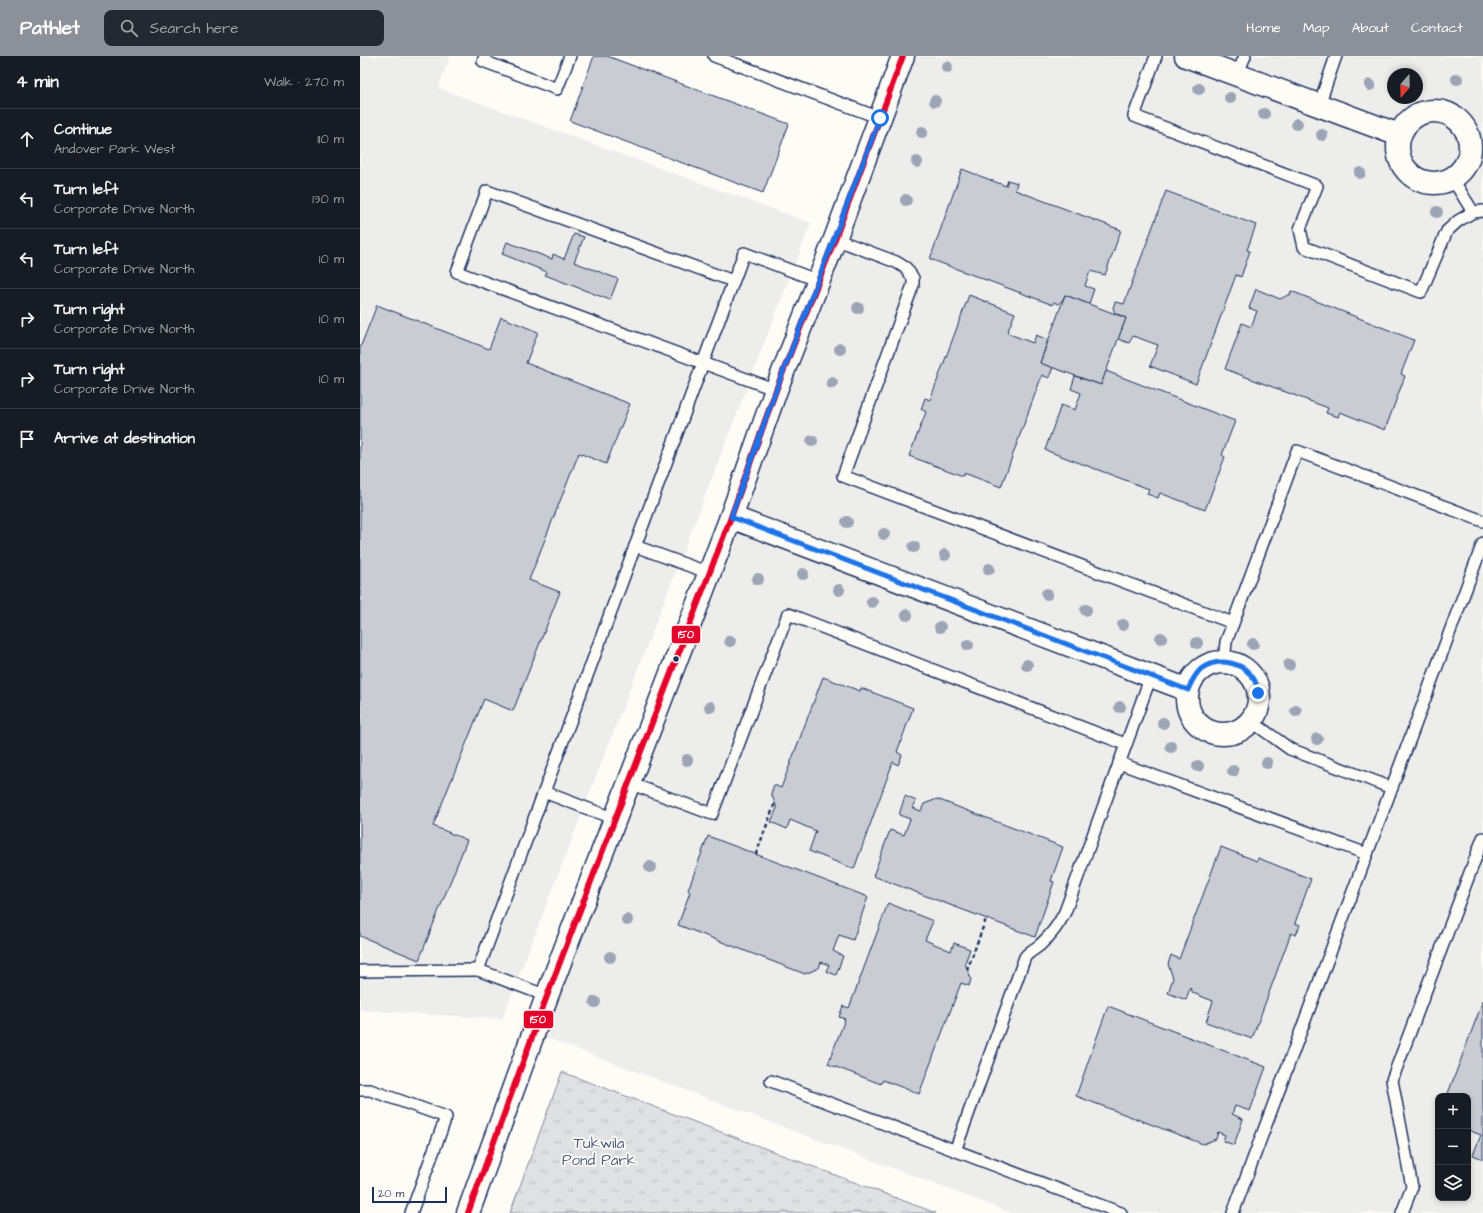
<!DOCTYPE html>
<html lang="en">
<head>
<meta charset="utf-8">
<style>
	body { margin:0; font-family:"Architects Daughter",sans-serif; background:#242831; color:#f1f3f6 }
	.controls { position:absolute; right:12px; bottom:12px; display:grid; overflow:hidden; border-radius:8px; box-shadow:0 2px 6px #0003 }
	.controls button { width:36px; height:36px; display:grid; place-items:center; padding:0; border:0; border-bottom:1px solid #363941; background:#171b24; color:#f1f3f6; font:20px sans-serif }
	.compass { position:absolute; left:1027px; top:12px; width:36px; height:36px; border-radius:50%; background:#171b24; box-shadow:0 2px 6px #0003; rotate:200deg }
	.scale { position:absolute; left:12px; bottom:10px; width:75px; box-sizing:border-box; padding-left:4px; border:2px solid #1b2f5e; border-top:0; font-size:11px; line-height:14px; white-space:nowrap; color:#1b2f5e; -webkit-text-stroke:3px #fdfcf7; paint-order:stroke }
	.stop { position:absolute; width:12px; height:12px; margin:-9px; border:3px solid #1a73e8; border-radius:50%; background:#fff }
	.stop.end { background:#1a73e8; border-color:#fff; box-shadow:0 1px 4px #0008 }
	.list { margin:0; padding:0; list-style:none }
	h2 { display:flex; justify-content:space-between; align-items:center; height:52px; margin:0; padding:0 16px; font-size:17px }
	h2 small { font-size:13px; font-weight:400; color:#9ea1a6 }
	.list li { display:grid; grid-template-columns:26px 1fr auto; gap:12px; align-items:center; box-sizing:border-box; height:60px; padding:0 16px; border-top:1px solid #363941 }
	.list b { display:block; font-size:15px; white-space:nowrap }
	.list p { margin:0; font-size:13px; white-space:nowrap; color:#9ea1a6 }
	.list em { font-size:13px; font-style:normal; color:#9ea1a6 }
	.icon { flex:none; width:22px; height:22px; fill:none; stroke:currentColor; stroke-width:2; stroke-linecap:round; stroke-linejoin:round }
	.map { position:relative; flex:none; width:1123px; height:1157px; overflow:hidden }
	header { display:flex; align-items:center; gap:24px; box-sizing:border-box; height:56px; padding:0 20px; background:#8c9099; color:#fff }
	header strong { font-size:19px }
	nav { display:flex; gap:22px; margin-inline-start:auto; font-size:14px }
	.search { width:280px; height:36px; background:#242831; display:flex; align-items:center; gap:10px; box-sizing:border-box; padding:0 14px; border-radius:8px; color:#9ea1a6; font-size:15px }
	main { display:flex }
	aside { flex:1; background:#171b24 }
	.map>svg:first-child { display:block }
	.built { fill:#edeeec; fill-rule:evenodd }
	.grass { fill:url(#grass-tufts); stroke:#7e88a0 }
	.building { fill:#c9ccd3; stroke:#1b2f5e }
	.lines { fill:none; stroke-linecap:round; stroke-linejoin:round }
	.lane-casing { stroke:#1b2f5e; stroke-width:14 }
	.street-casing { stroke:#1b2f5e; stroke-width:25 }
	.secondary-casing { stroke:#1b2f5e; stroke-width:25 }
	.path { stroke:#1b2f5e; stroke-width:2.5; stroke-dasharray:4 3; stroke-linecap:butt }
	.lane { stroke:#fdfcf7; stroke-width:11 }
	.street { stroke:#fdfcf7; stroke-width:22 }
	.secondary { stroke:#fdfcf7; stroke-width:22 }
	.bus-1-casing { stroke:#fdfcf7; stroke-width:9 }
	.bus-1 { stroke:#e4002b; stroke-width:6 }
	.tree { fill:#9ca4b5 }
	.route { stroke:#1a73e8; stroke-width:5 }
	.bus-dot { fill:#1b2f5e; stroke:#fdfcf7; stroke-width:1.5 }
	.labels { text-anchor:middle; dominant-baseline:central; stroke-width:3.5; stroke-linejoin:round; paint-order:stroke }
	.park-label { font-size:15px; fill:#4c5c7f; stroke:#fdfcf7 }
	.line-badge { stroke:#fdfcf7; stroke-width:1.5 }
	.badge-label { font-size:11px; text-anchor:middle; font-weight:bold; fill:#fff }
</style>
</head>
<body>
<header>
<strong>Pathlet</strong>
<div class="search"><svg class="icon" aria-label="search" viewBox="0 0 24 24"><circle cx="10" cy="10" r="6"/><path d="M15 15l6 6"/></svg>Search here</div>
<nav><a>Home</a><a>Map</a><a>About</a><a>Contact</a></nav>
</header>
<main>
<aside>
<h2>4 min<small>Walk · 270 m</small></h2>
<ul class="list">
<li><svg class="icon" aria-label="ahead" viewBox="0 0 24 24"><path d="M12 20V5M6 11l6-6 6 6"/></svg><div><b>Continue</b><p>Andover Park West</p></div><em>110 m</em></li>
<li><svg class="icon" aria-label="left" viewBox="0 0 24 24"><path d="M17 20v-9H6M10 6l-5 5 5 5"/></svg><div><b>Turn left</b><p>Corporate Drive North</p></div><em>130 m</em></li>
<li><svg class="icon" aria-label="left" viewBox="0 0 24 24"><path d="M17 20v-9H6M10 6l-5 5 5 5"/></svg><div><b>Turn left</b><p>Corporate Drive North</p></div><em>10 m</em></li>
<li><svg class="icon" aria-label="right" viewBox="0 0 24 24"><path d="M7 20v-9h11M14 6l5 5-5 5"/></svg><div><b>Turn right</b><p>Corporate Drive North</p></div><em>10 m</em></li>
<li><svg class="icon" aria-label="right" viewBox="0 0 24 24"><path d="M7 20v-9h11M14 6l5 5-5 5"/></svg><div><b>Turn right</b><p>Corporate Drive North</p></div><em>10 m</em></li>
<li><svg class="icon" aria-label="arrive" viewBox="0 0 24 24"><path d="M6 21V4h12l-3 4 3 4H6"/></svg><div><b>Arrive at destination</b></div></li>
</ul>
</aside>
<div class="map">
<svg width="1123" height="1157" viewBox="0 0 1123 1157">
	<defs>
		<pattern id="grass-tufts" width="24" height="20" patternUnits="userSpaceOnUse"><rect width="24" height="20" fill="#e0e1e3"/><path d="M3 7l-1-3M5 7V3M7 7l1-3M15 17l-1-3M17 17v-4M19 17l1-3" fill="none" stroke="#c0c1c5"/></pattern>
	</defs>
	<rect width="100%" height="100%" fill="#fdfcf7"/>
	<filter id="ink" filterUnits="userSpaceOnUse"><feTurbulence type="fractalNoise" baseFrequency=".025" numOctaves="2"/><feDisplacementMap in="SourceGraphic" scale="8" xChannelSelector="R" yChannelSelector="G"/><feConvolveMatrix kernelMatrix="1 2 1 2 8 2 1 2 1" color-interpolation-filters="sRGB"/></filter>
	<g filter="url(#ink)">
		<g class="built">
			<path d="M 0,0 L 90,0 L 78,32 L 451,167 L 142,963 L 0,954 Z"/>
			<path d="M 543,0 L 1123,0 L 1123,1157 L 652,1157 L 174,977 ZM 1033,18 L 1057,18 L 1057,42 L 1033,42 ZM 1078,1040 L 1108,1040 L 1108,1142 L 1078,1142 Z"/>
		</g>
		<path class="grass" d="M 202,1016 L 576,1157 L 150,1157 Z"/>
		<g class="building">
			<path d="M 234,0 L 247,0 L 429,68 L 403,137 L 210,65 Z"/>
			<path d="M 602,113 L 646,130 L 648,124 L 657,127 L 655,134 L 761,174 L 745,219 L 730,215 L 725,230 L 734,233 L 729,248 L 705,239 L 702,245 L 698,248 L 694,246 L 693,249 L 570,203 Z"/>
			<path d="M 806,135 L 896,169 L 887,194 L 890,195 L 881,221 L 876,219 L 836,328 L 790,310 L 798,289 L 773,280 L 769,287 L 758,283 L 766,262 L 755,257 L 753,252 L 755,246 L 764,248 Z"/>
			<path d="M 214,178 L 224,181 L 214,206 L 258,223 L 250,244 L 185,219 L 187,216 L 142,198 L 147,186 L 192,203 L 193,198 L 204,203 Z"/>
			<path d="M 896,233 L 920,243 L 928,239 L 930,239 L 931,235 L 1054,284 L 1041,318 L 1045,320 L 1025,374 L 980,356 L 978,361 L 966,357 L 968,352 L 865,313 L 882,267 L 891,271 L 897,255 L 889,252 Z"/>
			<path d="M 609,239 L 655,257 L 647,277 L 673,287 L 676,279 L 688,284 L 680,307 L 693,311 L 689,322 L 682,319 L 641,431 L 604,417 L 603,420 L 549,400 L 566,356 L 561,353 L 565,342 L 570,344 Z"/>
			<path d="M 705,239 L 766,262 L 741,329 L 680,307 Z"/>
			<path d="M 17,249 L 129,293 L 141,261 L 178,276 L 166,307 L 270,348 L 246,408 L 219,397 L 169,524 L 200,536 L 153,655 L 124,643 L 73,770 L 107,784 L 59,904 L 0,880 L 0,292 Z"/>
			<path d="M 746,315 L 875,365 L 862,399 L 865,401 L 845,454 L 800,437 L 798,442 L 787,438 L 789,433 L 685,394 L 701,349 L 715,354 L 721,337 L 711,333 L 715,320 L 741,329 Z"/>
			<path d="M 463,621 L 500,635 L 501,632 L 553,652 L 537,696 L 542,699 L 538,709 L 533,706 L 494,813 L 449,795 L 456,775 L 430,764 L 427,773 L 411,766 L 417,752 L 411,737 L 414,729 L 421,732 Z"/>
			<path d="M 545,740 L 556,745 L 553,752 L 561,755 L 564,748 L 577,743 L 703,791 L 691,825 L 694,826 L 675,881 L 513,820 L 530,774 L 544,779 L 550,763 L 539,759 Z"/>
			<path d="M 348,780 L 508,841 L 493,884 L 479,879 L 473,895 L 483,900 L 476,919 L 466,915 L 469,909 L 461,906 L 459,912 L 445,918 L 318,869 L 330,836 L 328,834 Z"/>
			<path d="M 861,791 L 897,805 L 898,802 L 951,823 L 935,867 L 940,869 L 936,879 L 931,877 L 892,983 L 846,966 L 853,945 L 833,937 L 830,932 L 826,944 L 808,937 L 813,922 L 808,908 L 811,899 L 819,903 Z"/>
			<path d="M 528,847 L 573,865 L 565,884 L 591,895 L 594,887 L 610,893 L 605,907 L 611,923 L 609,930 L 601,927 L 559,1038 L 523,1024 L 521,1028 L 468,1008 L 485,963 L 479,961 L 483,950 L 489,952 Z"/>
			<path d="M 1123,945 L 1123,1103 L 1113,1099 L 1121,1079 L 1108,1074 L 1108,1040 L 1087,1040 Z"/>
			<path d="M 748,950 L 906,1011 L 890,1055 L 875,1050 L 872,1058 L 883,1063 L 874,1089 L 863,1085 L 865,1079 L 858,1076 L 856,1083 L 843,1088 L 716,1040 Z"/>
		</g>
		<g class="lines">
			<g class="lane-casing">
				<g id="lane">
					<path d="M 125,0 L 123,5 L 197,33 L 210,0"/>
					<path d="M 354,0 L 520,62"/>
					<path d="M 796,0 L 774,60 L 957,130 L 940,173 L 944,191 L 1061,236 L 1087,175 L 1098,165 L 1113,156 L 1123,155"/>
					<path d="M 877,19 L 885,0"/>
					<path d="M 959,49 L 976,0"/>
					<path d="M 1092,122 L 1113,156"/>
					<path d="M 475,183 L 536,206 L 546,212 L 553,222 L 553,229 L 483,420 L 873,567"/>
					<path d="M 416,334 L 343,307 L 384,197 L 459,225"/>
					<path d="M 275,490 L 349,517"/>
					<path d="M 864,606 L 866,586 L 937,395 L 1123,465"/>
					<path d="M 891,665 L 930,693 L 1032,732"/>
					<path d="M 759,707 L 1007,798"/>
					<path d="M 269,727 L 352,758 L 428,558 L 765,688"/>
					<path d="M 184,736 L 255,763"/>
					<path d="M 0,915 L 118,914"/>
					<path d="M 187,940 L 118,914 L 343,307 L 97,216 L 127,135 L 373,225"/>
					<path d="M 411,1025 L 761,1157"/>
					<path d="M 0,1034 L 10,1034 L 86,1061 L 51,1157"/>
					<path d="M 595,1095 L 665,901 C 670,894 677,893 682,887 C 692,878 699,868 705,856 L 791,620"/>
					<path d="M 873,1157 L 1123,487"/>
					<path d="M 1042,1157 L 1052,1131 L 1032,1024 L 1123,782"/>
				</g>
			</g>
			<g class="street-casing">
				<g id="street">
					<path d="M 826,0 L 1039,79"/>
					<circle cx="1074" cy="91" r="36"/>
					<path d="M 371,461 L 828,634"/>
					<circle cx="863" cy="642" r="36"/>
				</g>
			</g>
			<g class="secondary-casing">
				<path id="secondary" d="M 108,1157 L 187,940 L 371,461 L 416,334 L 475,183 L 543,0"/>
			</g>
			<g class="path">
				<path d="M 396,798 L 415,747"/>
				<path d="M 607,914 L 626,863"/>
			</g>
			<use href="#lane" class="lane"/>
			<use href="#street" class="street"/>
			<use href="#secondary" class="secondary"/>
			<g class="bus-1-casing">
				<path id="bus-1" d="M 108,1157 L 187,940 L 371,461 L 416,334 L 475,183 L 543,0"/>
			</g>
			<use href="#bus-1" class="bus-1"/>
		</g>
		<g class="tree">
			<circle cx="587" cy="11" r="6"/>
			<circle cx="1097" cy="23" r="6"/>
			<circle cx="1010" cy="29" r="6"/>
			<circle cx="839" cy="33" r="6"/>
			<circle cx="870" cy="42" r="6"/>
			<circle cx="575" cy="45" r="6"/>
			<circle cx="904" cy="58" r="6"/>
			<circle cx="937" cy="68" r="6"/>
			<circle cx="562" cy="76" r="6"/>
			<circle cx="962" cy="79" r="6"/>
			<circle cx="557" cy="106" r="6"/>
			<circle cx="1000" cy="117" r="6"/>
			<circle cx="546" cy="144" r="6"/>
			<circle cx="1077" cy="156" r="6"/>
			<circle cx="498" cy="252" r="6"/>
			<circle cx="480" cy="293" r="6"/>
			<circle cx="472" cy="327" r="6"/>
			<circle cx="452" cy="385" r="6"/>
			<circle cx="487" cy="466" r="6"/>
			<circle cx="524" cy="478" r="6"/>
			<circle cx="554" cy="491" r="6"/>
			<circle cx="585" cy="499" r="6"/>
			<circle cx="629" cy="513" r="6"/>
			<circle cx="443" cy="518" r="6"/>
			<circle cx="398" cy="523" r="6"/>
			<circle cx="479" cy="534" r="6"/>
			<circle cx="687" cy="538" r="6"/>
			<circle cx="512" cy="546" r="6"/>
			<circle cx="726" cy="554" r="6"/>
			<circle cx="547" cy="559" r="6"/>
			<circle cx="763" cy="569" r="6"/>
			<circle cx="580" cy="571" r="6"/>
			<circle cx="801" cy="582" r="6"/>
			<circle cx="370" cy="585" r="6"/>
			<circle cx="837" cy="587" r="6"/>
			<circle cx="893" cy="588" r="6"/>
			<circle cx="608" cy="589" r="6"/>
			<circle cx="667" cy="609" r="6"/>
			<circle cx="929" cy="609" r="6"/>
			<circle cx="350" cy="651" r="6"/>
			<circle cx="760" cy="651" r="6"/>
			<circle cx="936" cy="655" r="6"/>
			<circle cx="803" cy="667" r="6"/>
			<circle cx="957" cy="683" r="6"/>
			<circle cx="811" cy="691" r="6"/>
			<circle cx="327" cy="704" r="6"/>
			<circle cx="907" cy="707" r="6"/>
			<circle cx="838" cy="710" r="6"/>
			<circle cx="873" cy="715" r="6"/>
			<circle cx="290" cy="811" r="6"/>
			<circle cx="267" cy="864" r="6"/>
			<circle cx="250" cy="901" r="6"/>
			<circle cx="235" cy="946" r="6"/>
		</g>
	</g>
	<g class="lines" filter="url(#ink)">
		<path class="route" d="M 520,62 L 416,334 L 371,461 L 828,634 C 831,627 834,619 841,613 C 858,600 885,606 895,625 C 897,629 897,633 898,637"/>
	</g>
	<circle class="bus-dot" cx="316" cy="603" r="3.5"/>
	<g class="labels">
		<g class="park-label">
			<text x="239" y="1087">Tukwila<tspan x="239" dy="17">Pond Park</tspan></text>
		</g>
	</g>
	<g class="line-badge">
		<rect x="311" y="569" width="30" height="19" rx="4" fill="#e4002b"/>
		<rect x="163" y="954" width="31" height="19" rx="4" fill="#e4002b"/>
	</g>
	<g class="badge-label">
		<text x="326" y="582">150</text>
		<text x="178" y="967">150</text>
	</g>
</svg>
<div class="controls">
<button>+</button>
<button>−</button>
<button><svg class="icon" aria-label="layers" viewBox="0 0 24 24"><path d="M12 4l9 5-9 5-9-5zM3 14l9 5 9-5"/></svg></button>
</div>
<svg class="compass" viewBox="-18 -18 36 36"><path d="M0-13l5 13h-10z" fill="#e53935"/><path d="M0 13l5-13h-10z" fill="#9ea1a6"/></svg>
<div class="scale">20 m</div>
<div class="stop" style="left:520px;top:62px"></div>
<div class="stop end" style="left:898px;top:637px"></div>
</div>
</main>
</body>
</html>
